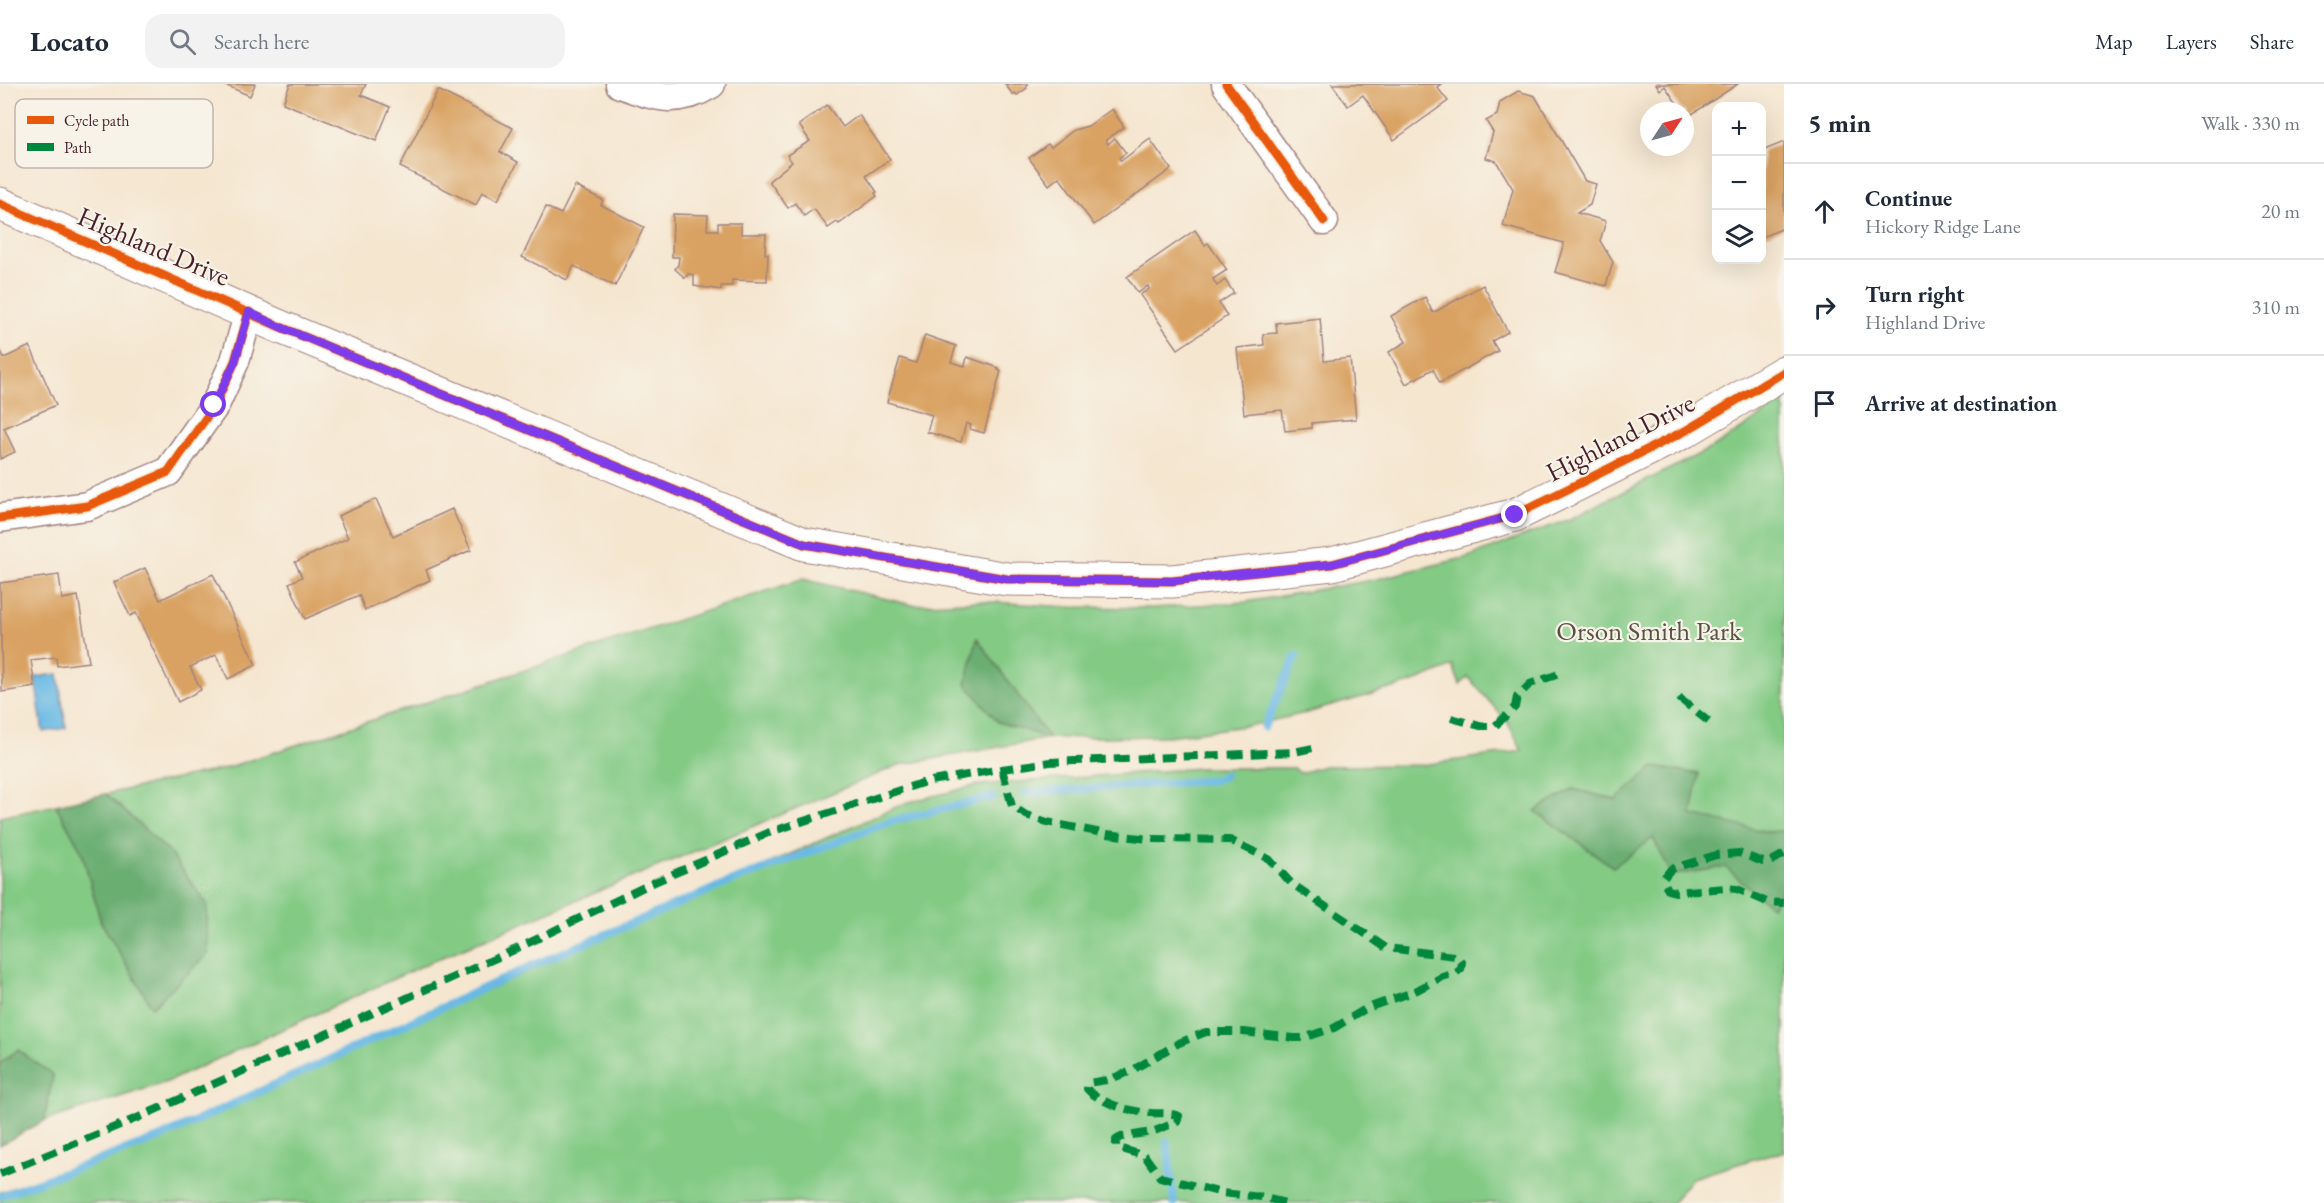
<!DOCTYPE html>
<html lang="en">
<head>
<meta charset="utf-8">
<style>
	body { margin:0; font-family:"EB Garamond",serif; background:#f2f2f3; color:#1f2937 }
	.controls { position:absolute; right:18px; top:18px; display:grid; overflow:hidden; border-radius:12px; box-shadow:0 6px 24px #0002 }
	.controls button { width:54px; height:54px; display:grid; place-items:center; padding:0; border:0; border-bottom:2px solid #e0e1e3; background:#fff; color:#1f2937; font:30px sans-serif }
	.compass { position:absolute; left:1640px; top:18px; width:54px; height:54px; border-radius:50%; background:#fff; box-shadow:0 6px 24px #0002; rotate:54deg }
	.stop { position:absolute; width:18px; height:18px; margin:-14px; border:4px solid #7c3aed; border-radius:50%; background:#fff }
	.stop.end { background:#7c3aed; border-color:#fff; box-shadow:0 2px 6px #0008 }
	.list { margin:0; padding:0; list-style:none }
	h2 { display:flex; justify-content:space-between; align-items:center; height:78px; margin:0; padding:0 24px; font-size:26px }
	h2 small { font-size:20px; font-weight:400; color:#747a83 }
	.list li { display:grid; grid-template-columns:39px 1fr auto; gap:18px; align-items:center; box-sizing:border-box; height:96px; padding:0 24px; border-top:2px solid #e0e1e3 }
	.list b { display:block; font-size:22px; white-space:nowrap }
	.list p { margin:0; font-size:20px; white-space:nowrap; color:#747a83 }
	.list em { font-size:20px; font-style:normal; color:#747a83 }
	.icon { flex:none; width:33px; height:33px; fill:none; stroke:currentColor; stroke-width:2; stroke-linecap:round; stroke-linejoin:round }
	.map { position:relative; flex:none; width:1784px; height:1119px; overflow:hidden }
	header { display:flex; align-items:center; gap:36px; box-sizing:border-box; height:84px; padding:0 30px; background:#fff; border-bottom:2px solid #e0e1e3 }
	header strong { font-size:28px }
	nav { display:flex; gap:33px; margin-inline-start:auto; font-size:21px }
	.search { width:420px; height:54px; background:#f2f2f3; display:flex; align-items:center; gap:15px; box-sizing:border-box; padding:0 21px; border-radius:18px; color:#747a83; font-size:22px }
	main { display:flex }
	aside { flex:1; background:#fff }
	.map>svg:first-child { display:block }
	.green { fill:#83ca85; stroke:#667458; stroke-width:1.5 }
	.forest { fill:#6aae72; stroke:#5a664e; stroke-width:1.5 }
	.water { fill:#69b9e4; stroke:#5a6c88; stroke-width:1.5 }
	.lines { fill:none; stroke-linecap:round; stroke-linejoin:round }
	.stream { stroke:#69b9e4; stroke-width:8 }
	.building { fill:#d9a262 }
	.minor-casing { stroke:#a0827e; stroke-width:31 }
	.tertiary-casing { stroke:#a0827e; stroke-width:35 }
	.minor { stroke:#fff; stroke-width:28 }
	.tertiary { stroke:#fff; stroke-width:33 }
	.quiet { stroke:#00873e; stroke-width:8; stroke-dasharray:15 8; stroke-linecap:butt }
	.cycleway-casing { stroke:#f7f3e8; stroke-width:13 }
	.cycleway { stroke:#e8590c; stroke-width:9 }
	.route { stroke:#7c3aed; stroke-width:8 }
	.labels { text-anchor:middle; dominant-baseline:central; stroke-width:4.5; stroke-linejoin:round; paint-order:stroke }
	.street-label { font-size:27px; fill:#4a1f2b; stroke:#f7f3e8 }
	.park-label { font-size:27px; fill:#5b5246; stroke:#f7f3e8 }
	.key { fill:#f7f3e8; stroke:#c3b3af; stroke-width:1.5 }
	.key-label { font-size:16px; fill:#4a1f2b }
</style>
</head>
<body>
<header>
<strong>Locato</strong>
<div class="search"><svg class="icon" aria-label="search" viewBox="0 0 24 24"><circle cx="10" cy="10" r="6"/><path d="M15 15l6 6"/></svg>Search here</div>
<nav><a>Map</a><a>Layers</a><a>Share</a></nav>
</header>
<main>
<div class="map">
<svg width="1784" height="1119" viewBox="0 0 1784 1119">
	<rect width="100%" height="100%" fill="#f7f3e8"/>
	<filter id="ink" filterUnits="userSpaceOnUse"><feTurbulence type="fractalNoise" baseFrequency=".0167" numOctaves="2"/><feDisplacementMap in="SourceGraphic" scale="12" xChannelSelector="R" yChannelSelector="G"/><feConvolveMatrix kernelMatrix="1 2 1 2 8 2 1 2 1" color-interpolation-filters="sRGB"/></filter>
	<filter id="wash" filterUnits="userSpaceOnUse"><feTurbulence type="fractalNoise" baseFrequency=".008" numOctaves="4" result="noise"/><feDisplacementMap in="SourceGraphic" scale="24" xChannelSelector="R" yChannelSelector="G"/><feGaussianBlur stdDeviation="1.35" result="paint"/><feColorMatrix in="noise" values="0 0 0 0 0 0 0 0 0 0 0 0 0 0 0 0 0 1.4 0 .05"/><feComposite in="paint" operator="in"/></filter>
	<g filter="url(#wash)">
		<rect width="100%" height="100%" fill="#f5e6d0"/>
		<path class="green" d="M 1784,317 L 1784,747 L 1768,748 L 1616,716 L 1573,705 L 1653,754 L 1673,791 L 1725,783 L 1771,822 L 1784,804 L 1784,1068 L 1767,1071 L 1692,1094 L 1672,1119 L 0,1119 L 0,1108 L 151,1059 L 570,868 L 905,719 L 978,701 L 1200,684 L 1294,684 L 1300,689 L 1324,682 L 1422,681 L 1522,667 L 1508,639 L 1468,593 L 1460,601 L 1453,582 L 1414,598 L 1310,628 L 1253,641 L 1168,652 L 1049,654 L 899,681 L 435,876 L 167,998 L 44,1037 L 53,991 L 18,966 L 0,979 L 0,733 L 56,721 L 82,768 L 101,838 L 152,923 L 169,768 L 106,710 L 223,685 L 803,495 L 912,521 L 979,517 L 1067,523 L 1152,524 L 1246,518 L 1372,496 L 1468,473 L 1570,435 L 1717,361 Z"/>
		<g class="forest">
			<path d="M 977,554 L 1049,654 L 998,638 L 966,600 Z"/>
			<path d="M 1653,683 L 1699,690 L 1692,731 L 1768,748 L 1784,747 L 1784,804 L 1771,822 L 1725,783 L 1672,791 L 1653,754 L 1613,783 L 1535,727 L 1573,705 L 1616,716 Z"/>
			<path d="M 106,710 L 169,768 L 207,820 L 208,870 L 152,923 L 101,838 L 82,768 L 56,721 Z"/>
			<path d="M 18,966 L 53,991 L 44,1037 L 0,1061 L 0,979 Z"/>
		</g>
		<path class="water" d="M 58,590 L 66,644 L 43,648 L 35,593 Z"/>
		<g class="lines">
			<g class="stream">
				<path d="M 1264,643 L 1296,572"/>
				<path d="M 1025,709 L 1215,696 L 1225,691"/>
				<path d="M 1167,1058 L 1174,1119"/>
				<path d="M 0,1112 L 159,1054 L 538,879 L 732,797 L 892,737 L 993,713"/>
			</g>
		</g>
		<g id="blocks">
			<g class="building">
				<path d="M 223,0 L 255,0 L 250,12 Z"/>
				<path d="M 290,0 L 366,0 L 361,11 L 390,23 L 376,57 L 283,19 Z"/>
				<path d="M 1005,0 L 1028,0 L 1026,2 L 1027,4 L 1017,11 L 1015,9 L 1013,11 Z"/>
				<path d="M 1332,0 L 1441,0 L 1437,3 L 1448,17 L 1394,56 L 1363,11 L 1348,22 Z"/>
				<path d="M 1656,0 L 1738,0 L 1686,34 L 1685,27 L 1682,27 L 1665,2 L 1660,6 Z"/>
				<path d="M 438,6 L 513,44 L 500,68 L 518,78 L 498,116 L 482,108 L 476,121 L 400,83 Z"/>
				<path d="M 1518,7 L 1535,12 L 1585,97 L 1596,100 L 1590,121 L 1577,129 L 1606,137 L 1600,157 L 1613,178 L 1606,202 L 1555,188 L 1564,159 L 1503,142 L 1513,105 L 1496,77 L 1486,74 L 1493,48 L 1486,37 L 1497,31 L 1500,18 Z"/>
				<path d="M 827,21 L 843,43 L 859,31 L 890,75 L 866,92 L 877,108 L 875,109 L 877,112 L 839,140 L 837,138 L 828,144 L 814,125 L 804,132 L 795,119 L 788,124 L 769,97 L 792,78 L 787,71 L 810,57 L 799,41 Z"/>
				<path d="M 1112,25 L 1124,43 L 1106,56 L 1108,60 L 1115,54 L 1126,69 L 1119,74 L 1121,77 L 1150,55 L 1171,85 L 1094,141 L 1059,93 L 1049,101 L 1029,74 L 1048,60 L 1051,63 L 1074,46 L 1088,42 Z"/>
				<path d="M 1784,58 L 1784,144 L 1762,153 L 1762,67 Z"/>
				<path d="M 575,102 L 603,116 L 601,121 L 644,143 L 615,202 L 574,182 L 567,196 L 522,173 L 546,123 L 561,130 Z"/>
				<path d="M 673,130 L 708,131 L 707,146 L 718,146 L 718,139 L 741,139 L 741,150 L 766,150 L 765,170 L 768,170 L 767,197 L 732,196 L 732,202 L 721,202 L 721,206 L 694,202 L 694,191 L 688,190 L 685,194 L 675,185 L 678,181 L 679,173 L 672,173 Z"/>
				<path d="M 1195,146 L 1205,161 L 1208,159 L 1227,186 L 1213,195 L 1217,202 L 1225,196 L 1234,209 L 1219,219 L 1227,232 L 1178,265 L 1140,211 L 1149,205 L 1148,202 L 1138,209 L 1127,193 Z"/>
				<path d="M 1483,201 L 1508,248 L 1492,257 L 1498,267 L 1440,299 L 1433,285 L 1406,300 L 1389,268 L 1406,258 L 1391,232 L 1425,213 L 1433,229 Z"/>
				<path d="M 1320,234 L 1324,277 L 1350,274 L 1356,335 L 1312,339 L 1312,344 L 1285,347 L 1282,326 L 1244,330 L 1237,264 L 1264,261 L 1263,250 L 1277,249 L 1276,239 Z"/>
				<path d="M 925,251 L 956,262 L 951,278 L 965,282 L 967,273 L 999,284 L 998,286 L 1001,287 L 984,349 L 970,345 L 971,341 L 966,339 L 961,358 L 927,348 L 932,331 L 887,318 L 900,274 L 916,279 Z"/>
				<path d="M 30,262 L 56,321 L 4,344 L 15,368 L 0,375 L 0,265 L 4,274 Z"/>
				<path d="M 376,415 L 393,452 L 452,425 L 471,466 L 426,486 L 430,496 L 365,526 L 359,511 L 305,535 L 289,499 L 302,493 L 295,478 L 348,454 L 338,432 Z"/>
				<path d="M 145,484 L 160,516 L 213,490 L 256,581 L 228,595 L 216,571 L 190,583 L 201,606 L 178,618 L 136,529 L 130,532 L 114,498 Z"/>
				<path d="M 59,491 L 62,515 L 78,512 L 89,578 L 57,582 L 56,573 L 31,576 L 35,603 L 2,608 L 0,499 Z"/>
			</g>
		</g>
	</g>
	<g filter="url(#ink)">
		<use href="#blocks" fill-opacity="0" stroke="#a0827e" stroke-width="1.5"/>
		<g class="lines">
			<g class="minor-casing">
				<g id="minor">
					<path d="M 620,0 C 655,13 677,21 711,0"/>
					<path d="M 1226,0 L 1324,137"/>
					<path d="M 0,434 L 87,422 L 168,388 L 215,321 L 235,277 L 249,228"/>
				</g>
			</g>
			<g class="tertiary-casing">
				<path id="tertiary" d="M 0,120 L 278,242 L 804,460 L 1007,495 L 1172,497 L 1332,480 L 1515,431 L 1685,347 L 1784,288"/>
			</g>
			<use href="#minor" class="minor"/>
			<use href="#tertiary" class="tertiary"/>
			<g class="quiet">
				<path d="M 1679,614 L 1714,642"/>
				<path d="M 1451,634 L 1480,642 L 1495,642 L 1515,623 L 1517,613 L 1530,600 L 1562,589"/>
				<path d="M 1002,685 L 1012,722 L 1026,731 L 1047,738 L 1107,750 L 1148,755 L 1230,756 L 1269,775 L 1291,799 L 1386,864 L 1455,872 L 1462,878 L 1461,885 L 1456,889 L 1442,893 L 1413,908 L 1367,924 L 1334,944 L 1303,954 L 1294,954 L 1244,948 L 1206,948 L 1179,959 L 1129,988 L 1107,996 L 1088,999 L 1087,1005 L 1090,1008 C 1107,1021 1128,1027 1150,1029 C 1160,1030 1170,1028 1179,1032 L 1177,1038 L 1152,1048 L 1121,1053 L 1116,1056 L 1116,1062 L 1119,1064 L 1145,1072 L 1160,1093 L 1164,1094 L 1222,1109 L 1261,1113 L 1286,1119"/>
				<path d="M 1784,770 L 1770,778 L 1763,778 L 1739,769 L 1716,771 L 1671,785 L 1663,795 L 1668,806 L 1676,808 L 1726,804 L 1737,805 L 1767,818 L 1784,819"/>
				<path d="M 0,1090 L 137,1034 L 304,960 L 514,866 L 650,800 L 770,748 L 925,698 L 1002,685 L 1050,678 L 1294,668 L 1318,663"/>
			</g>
			<g class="cycleway-casing">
				<g id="cycleway">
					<path d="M 1226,0 L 1324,137"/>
					<path d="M 0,120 L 278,242 L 804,460 L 1007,495 L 1172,497 L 1332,480 L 1515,431 L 1685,347 L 1784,288"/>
					<path d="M 0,434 L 87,422 L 168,388 L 215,321 L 235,277 L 249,228"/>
				</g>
			</g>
			<use href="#cycleway" class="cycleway"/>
		</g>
	</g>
	<g class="lines" filter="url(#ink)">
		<path class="route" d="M 214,321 L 235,278 L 249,228 L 278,242 L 804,460 L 1007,495 L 1172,497 L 1332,480 L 1515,431"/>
	</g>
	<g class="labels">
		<g class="street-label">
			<text transform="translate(154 162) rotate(23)">Highland Drive</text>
			<text transform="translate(1620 353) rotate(-27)">Highland Drive</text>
		</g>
		<g class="park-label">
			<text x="1649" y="546">Orson Smith Park</text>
		</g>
	</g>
	<rect x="15" y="15" width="198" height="69" rx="9" class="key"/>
	<rect x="27" y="32" width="27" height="8" fill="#e8590c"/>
	<rect x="27" y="59" width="27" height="8" fill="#00873e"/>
	<g class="key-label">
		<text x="64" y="42">Cycle path</text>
		<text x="64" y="69">Path</text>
	</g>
</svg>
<div class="controls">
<button>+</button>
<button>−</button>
<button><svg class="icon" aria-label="layers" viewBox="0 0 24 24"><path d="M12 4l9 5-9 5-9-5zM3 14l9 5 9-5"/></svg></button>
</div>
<svg class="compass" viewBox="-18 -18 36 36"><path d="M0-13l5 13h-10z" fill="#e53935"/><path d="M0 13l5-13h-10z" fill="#747a83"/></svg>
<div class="stop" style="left:214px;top:321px"></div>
<div class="stop end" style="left:1515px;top:431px"></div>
</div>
<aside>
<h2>5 min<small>Walk · 330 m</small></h2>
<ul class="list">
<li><svg class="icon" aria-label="ahead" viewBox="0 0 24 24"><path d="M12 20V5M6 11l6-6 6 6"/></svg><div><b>Continue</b><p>Hickory Ridge Lane</p></div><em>20 m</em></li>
<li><svg class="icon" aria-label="right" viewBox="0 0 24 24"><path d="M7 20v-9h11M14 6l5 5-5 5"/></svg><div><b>Turn right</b><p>Highland Drive</p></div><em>310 m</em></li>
<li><svg class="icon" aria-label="arrive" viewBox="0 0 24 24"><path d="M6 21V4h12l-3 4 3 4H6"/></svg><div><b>Arrive at destination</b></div></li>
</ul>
</aside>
</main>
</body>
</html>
